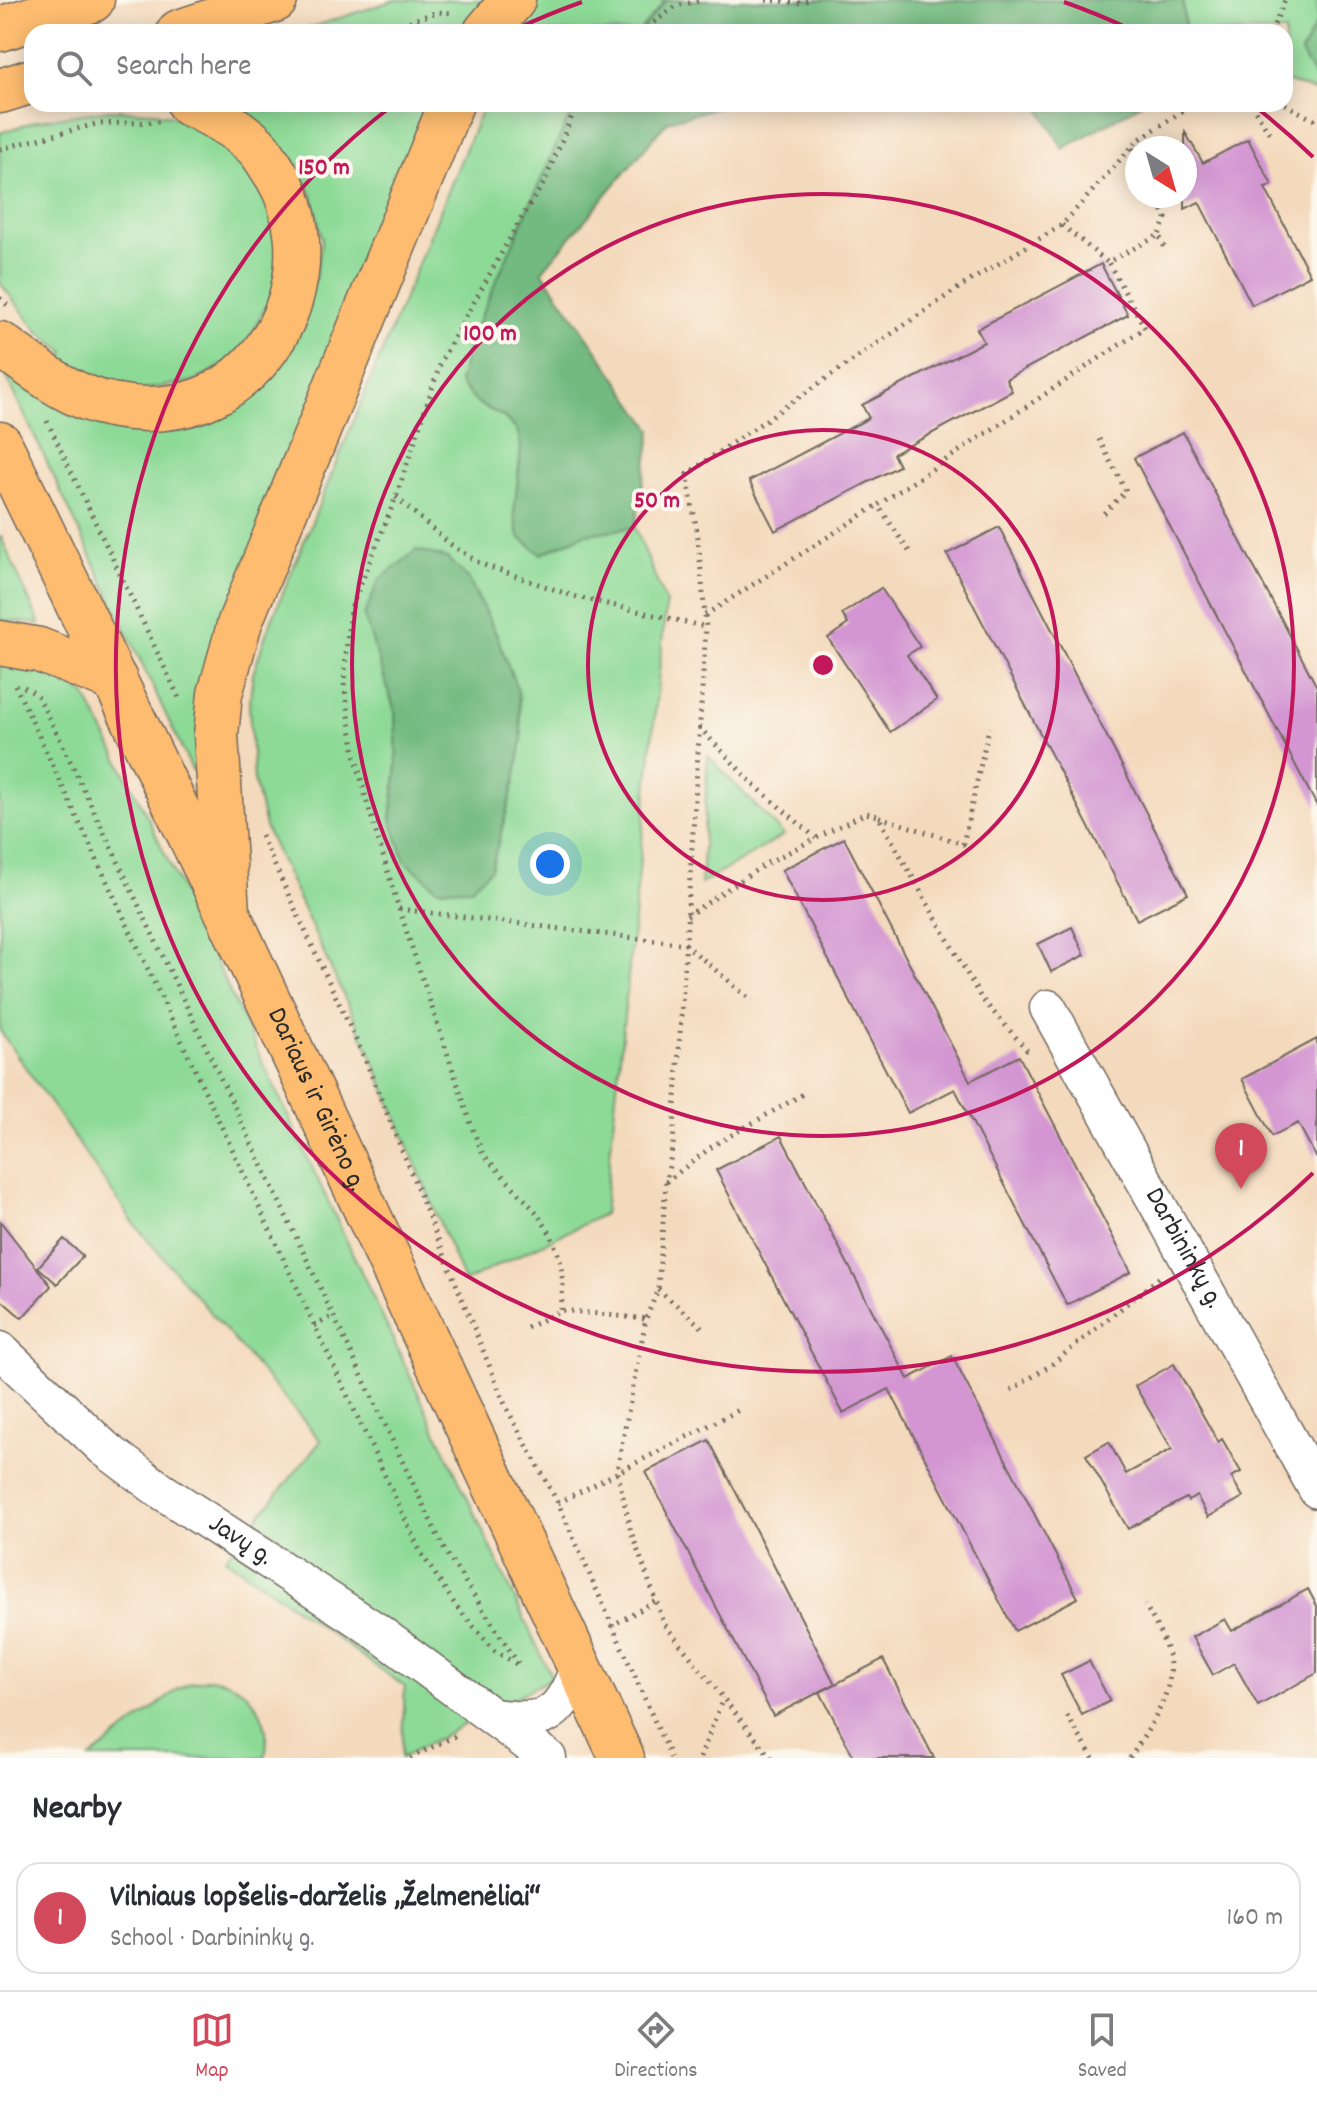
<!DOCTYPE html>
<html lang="en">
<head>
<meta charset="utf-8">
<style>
	body { margin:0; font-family:Dekko,sans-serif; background:#f7f7f7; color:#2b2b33 }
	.compass { position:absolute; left:1125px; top:136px; width:72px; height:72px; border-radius:50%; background:#fff; box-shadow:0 4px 20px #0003; rotate:143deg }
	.you { position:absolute; left:550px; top:864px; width:28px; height:28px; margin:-20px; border:6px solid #fff; border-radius:50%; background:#1a73e8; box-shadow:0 0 0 12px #1a73e833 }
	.badge { display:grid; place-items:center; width:52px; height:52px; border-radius:50%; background:#d1495b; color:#fff; font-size:26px; font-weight:700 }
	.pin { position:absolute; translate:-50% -66px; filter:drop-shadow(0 2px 4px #0008) }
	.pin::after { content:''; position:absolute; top:42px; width:28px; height:24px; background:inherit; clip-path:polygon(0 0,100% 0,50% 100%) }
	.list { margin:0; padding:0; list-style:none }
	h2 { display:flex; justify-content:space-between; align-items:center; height:104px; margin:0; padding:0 32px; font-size:34px }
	h2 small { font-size:26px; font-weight:400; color:#7c7c81 }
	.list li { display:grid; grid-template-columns:52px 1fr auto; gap:24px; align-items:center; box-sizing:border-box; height:112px; margin:0 16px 16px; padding:0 16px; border:2px solid #e1e1e2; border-radius:24px }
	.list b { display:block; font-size:30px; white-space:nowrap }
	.list p { margin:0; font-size:26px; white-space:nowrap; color:#7c7c81 }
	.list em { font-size:26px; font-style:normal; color:#7c7c81 }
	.icon { flex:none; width:44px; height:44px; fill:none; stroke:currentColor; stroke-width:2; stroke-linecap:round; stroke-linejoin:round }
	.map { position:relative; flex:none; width:1317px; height:1758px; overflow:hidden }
	.search { position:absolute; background:#fff; box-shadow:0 4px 20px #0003; left:24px; right:24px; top:24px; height:88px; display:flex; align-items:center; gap:20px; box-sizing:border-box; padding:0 28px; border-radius:24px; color:#7c7c81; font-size:30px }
	.sheet { height:232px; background:#fff }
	nav { display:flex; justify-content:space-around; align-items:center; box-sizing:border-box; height:112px; border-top:2px solid #e1e1e2; background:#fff; font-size:22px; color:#7c7c81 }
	nav a { display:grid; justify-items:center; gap:4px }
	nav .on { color:#d1495b }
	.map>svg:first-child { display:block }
	.green { fill:#8dda97; stroke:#5c8261; stroke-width:2; fill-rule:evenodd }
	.forest { fill:#72ba80; stroke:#4e7256; stroke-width:2 }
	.building { fill:#d396d2 }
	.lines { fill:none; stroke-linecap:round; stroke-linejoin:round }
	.street-casing { stroke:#71685e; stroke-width:39 }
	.primary-casing { stroke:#71685e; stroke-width:47 }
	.highway-casing { stroke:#71685e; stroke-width:47 }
	.path { stroke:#71685e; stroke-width:5; stroke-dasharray:2 6; stroke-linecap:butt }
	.street { stroke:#fff; stroke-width:36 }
	.primary { stroke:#fdbc6f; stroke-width:44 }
	.highway { stroke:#fdbc6f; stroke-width:44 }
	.ring { fill:none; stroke:#c2185b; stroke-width:4 }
	.labels { text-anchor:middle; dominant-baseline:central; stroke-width:8; stroke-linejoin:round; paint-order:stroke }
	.street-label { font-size:28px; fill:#2b2b2b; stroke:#fbf7ec }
	.centre { fill:#c2185b; stroke:#fbf7ec; stroke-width:4 }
	.ring-label { font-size:24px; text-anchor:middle; font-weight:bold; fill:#c2185b; stroke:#fbf7ec; stroke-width:8; stroke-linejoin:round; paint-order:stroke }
</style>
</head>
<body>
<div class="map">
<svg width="1317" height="1758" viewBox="0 0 1317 1758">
	<rect width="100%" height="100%" fill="#fbf7ec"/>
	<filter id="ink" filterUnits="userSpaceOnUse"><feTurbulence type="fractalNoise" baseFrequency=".0125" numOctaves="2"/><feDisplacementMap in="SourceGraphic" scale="16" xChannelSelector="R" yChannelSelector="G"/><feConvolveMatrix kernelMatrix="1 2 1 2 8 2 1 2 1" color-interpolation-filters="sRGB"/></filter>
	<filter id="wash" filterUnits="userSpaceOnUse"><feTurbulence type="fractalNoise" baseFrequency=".006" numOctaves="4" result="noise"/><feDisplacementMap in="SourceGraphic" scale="32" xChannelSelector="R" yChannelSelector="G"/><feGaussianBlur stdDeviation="1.8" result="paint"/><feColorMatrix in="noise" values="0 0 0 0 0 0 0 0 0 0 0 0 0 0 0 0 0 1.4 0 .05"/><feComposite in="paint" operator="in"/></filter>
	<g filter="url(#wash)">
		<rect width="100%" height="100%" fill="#f4dabd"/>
		<g class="green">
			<path d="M 395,0 L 486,0 L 466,32 L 297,32 Z"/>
			<path d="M 526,0 L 666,0 L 639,32 L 511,32 Z"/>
			<path d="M 1183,0 L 1317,0 L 1317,22 L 1301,53 L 1317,81 L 1317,92 L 1285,81 L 1285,32 L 1185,32 Z"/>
			<path d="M 232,104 L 433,104 L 198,768 L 192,770 L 2,367 L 72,416 L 115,429 L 168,428 L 315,281 L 322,239 L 313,196 L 290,156 Z"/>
			<path d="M 484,104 L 581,104 L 566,123 L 477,403 L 504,417 L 518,432 L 521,449 L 514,514 L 541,554 L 585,534 L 635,527 L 666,604 L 604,1214 L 464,1282 L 369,1050 L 265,827 L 254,781 L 249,707 L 253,674 L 266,634 ZM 468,578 L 497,636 L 518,692 L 522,740 L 391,819 L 397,765 L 395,711 L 383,675 Z"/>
			<path d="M 109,110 L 155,112 L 192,121 L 255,172 L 281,226 L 275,289 L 247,343 L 224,364 L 196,381 L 134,391 L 100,384 L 56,364 L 65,352 L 38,331 L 0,283 L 0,133 L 39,120 Z"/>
			<path d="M 0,535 L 40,624 L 0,620 Z"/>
			<path d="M 0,659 L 60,673 L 86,696 L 149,820 L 552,1678 L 401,1758 L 405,1687 L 225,1558 L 321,1441 L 135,1225 L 0,1031 Z"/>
			<path d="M 708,756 L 784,835 L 701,884 Z"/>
			<path d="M 210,1678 C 251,1683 273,1718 265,1758 L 90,1758 L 178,1689 L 189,1683 Z"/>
		</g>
		<g class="forest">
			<path d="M 666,0 L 1183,0 L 1185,32 L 639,32 Z"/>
			<path d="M 1317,22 L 1317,81 L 1301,53 Z"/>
			<path d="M 581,104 L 729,104 L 668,121 L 542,271 L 652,430 L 635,527 L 585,534 L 541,554 L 519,537 L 514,514 L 521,449 L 518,432 L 504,417 L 477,403 L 459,383 L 472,336 L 566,123 Z"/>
			<path d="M 1037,104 L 1141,104 L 1063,149 Z"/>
			<path d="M 417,550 L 447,558 L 468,578 L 497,636 L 518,692 L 522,740 L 515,781 L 491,869 L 471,888 L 438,889 L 405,861 L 391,819 L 397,765 L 395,711 L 364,616 L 379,580 Z"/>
		</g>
		<g id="blocks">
			<g class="building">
				<path d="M 1185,132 L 1203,163 L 1248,139 L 1272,185 L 1265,188 L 1310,275 L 1252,305 L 1199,202 L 1185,209 Z"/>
				<path d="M 1101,264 L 1128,315 L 1006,379 L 1012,391 L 893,454 L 899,466 L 775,531 L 749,481 L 869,418 L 862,405 L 984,342 L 977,329 Z"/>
				<path d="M 1183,432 L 1317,687 L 1317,806 L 1134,458 Z"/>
				<path d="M 999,527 L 1188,894 L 1137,920 L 947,554 Z"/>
				<path d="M 881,588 L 920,647 L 907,655 L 937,700 L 890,732 L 828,638 L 848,624 L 842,614 Z"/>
				<path d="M 844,838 L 970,1081 L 1019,1056 L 1131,1272 L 1067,1305 L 955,1089 L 908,1113 L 782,870 Z"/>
				<path d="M 1072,927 L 1085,955 L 1051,972 L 1038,944 Z"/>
				<path d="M 1317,1039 L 1317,1159 L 1298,1123 L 1272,1136 L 1242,1079 Z"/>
				<path d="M 781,1136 L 908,1379 L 952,1356 L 1078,1598 L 1015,1631 L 889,1389 L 843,1413 L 716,1170 Z"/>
				<path d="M 0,1221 L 51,1286 L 22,1318 L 0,1299 Z"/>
				<path d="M 64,1239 L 83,1256 L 57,1284 L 38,1267 Z"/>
				<path d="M 1174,1364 L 1218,1442 L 1222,1439 L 1241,1472 L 1231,1477 L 1243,1497 L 1208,1517 L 1197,1496 L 1188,1501 L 1186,1498 L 1128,1529 L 1086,1455 L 1109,1442 L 1126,1474 L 1172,1449 L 1135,1386 Z"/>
				<path d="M 709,1440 L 835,1684 L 773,1716 L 646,1472 Z"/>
				<path d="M 1308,1589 L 1317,1606 L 1317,1673 L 1258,1706 L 1234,1663 L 1213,1675 L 1192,1637 L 1225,1619 L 1232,1631 Z"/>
				<path d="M 883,1659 L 934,1758 L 854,1758 L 820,1692 Z"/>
				<path d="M 1089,1661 L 1110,1701 L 1082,1715 L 1061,1675 Z"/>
			</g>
		</g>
	</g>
	<g filter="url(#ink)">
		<use href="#blocks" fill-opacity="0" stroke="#71685e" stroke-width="2"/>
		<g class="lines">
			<g class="street-casing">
				<g id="street">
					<path id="s1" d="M 1048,1008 L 1317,1490"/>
					<path id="s2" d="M 0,1350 L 104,1448 L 160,1490 L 375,1630 L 548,1758"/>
					<path d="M 494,1717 C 549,1725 560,1715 580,1664"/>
				</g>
			</g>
			<g class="primary-casing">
				<g id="primary">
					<path id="s3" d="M 0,444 L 227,912 L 622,1758"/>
				</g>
			</g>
			<g class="highway-casing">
				<g id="highway">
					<path d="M 0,29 L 92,0"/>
					<path d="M 179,32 L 275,0"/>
					<path d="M 486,32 L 513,0"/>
					<path d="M 0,91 L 32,81"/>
					<path d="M 0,344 C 34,368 68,397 111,405 C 144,412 181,410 212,395 C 291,356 321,250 277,176 C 270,166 264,154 256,146 C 236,127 214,115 189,104"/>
					<path d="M 0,643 L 39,650 L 115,680"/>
					<path d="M 227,912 L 216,735 L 220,694 L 240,622 L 451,104"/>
				</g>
			</g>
			<g class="path">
				<path d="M 766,0 L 801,3 L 808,0"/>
				<path d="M 379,32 L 437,12 L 454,13"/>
				<path d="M 641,32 L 676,6 L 703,0"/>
				<path d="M 1271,32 L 1285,0"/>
				<path d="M 1251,104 L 1272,137"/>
				<path d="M 1285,104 L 1314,120 L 1317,126"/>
				<path d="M 1132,148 L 1137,158"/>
				<path d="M 0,149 L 96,124 L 160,122"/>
				<path d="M 1155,196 L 1166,218 L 1159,235"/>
				<path d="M 1062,225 L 1107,262"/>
				<path d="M 0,298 L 9,307"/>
				<path d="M 47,421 L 180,700"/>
				<path d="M 1099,439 L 1126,491 L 1103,514"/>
				<path d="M 396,497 L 450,544 L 481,564 L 573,596 L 706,627"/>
				<path d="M 909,551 L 878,505 L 1145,328 L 1108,262 L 1159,235 L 1165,249"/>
				<path d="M 705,615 L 878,505"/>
				<path d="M 15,685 L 421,1553 L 456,1606 L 495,1651 L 521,1667"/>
				<path d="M 24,687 L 37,695 L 56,731 L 445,1551 L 518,1663"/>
				<path d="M 699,727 L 753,784 L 816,838"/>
				<path d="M 879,817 L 963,844 L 989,727"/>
				<path d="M 261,836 L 364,1057 L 506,1407 L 558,1503 L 671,1758"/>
				<path d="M 399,909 L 685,944 L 752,1001"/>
				<path d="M 687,916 L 767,863 L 866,813 L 878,816 L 981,998 L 1027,1050 L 1032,1048"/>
				<path d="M 666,1182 L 714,1145 L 805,1093"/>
				<path d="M 658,1289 L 705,1330"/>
				<path d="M 561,1310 L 563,1284 L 560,1259 L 550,1233 L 536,1212 L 483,1154 L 473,1130 L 399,909 L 366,799 L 355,754 L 344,683 L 347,642 L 350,611 L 396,497 L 442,359 L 524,213 L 544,183 L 577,104"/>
				<path d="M 314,1326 L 334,1316"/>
				<path d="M 527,1328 L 561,1310 L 646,1319"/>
				<path d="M 1011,1390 L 1051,1365 L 1160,1277"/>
				<path d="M 558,1503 L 743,1408"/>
				<path d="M 611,1626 L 656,1601"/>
				<path d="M 1067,1716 L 1093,1758"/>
				<path d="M 410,1758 L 459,1734"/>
				<path d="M 700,1758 L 723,1698"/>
				<path d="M 771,1758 L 665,1625 L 631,1532 L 617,1470 L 646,1319 L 658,1289 L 666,1182 L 673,1144 L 706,627 L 698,538 L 687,474 L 960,287 L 1062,225 L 1137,141 L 1193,104"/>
				<path d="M 1130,1758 C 1146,1733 1166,1706 1170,1675 C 1173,1653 1155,1623 1145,1605"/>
			</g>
			<use href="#street" class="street"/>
			<use href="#primary" class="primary"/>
			<use href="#highway" class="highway"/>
		</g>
	</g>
	<g class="ring">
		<circle cx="823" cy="665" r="235"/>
		<circle cx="823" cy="665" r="471"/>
		<path d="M1313 1173A706 706 0 1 1 393 105M514 30A706 706 0 0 1 582 2M1064 2A706 706 0 0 1 1132 30M1253 105A706 706 0 0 1 1313 157"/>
	</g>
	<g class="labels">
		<g class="street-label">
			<text stroke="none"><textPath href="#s3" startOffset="728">Dariaus ir Girėno g.</textPath></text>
			<text stroke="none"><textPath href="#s1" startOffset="276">Darbininkų g.</textPath></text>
			<text stroke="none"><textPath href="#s2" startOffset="308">Javų g.</textPath></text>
		</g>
	</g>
	<circle cx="823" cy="665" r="12" class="centre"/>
	<g class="ring-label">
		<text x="324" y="174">150 m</text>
		<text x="490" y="340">100 m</text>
		<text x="657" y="507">50 m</text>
	</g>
</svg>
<svg class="compass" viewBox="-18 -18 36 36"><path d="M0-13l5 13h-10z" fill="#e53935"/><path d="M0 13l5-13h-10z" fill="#7c7c81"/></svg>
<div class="you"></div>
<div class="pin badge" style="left:1241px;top:1189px">1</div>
<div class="search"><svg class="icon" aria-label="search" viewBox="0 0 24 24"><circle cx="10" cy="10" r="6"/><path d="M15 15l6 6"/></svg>Search here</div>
</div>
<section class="sheet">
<h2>Nearby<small></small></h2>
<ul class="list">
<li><span class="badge">1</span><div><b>Vilniaus lopšelis-darželis „Želmenėliai“</b><p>School · Darbininkų g.</p></div><em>160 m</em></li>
</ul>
</section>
<nav>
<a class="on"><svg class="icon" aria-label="map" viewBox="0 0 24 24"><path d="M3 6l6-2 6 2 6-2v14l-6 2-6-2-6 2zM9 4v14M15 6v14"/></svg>Map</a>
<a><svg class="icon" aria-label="directions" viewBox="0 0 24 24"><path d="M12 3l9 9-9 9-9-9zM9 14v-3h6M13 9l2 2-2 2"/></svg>Directions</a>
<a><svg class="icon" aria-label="saved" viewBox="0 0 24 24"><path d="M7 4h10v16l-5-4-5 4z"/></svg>Saved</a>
</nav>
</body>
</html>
